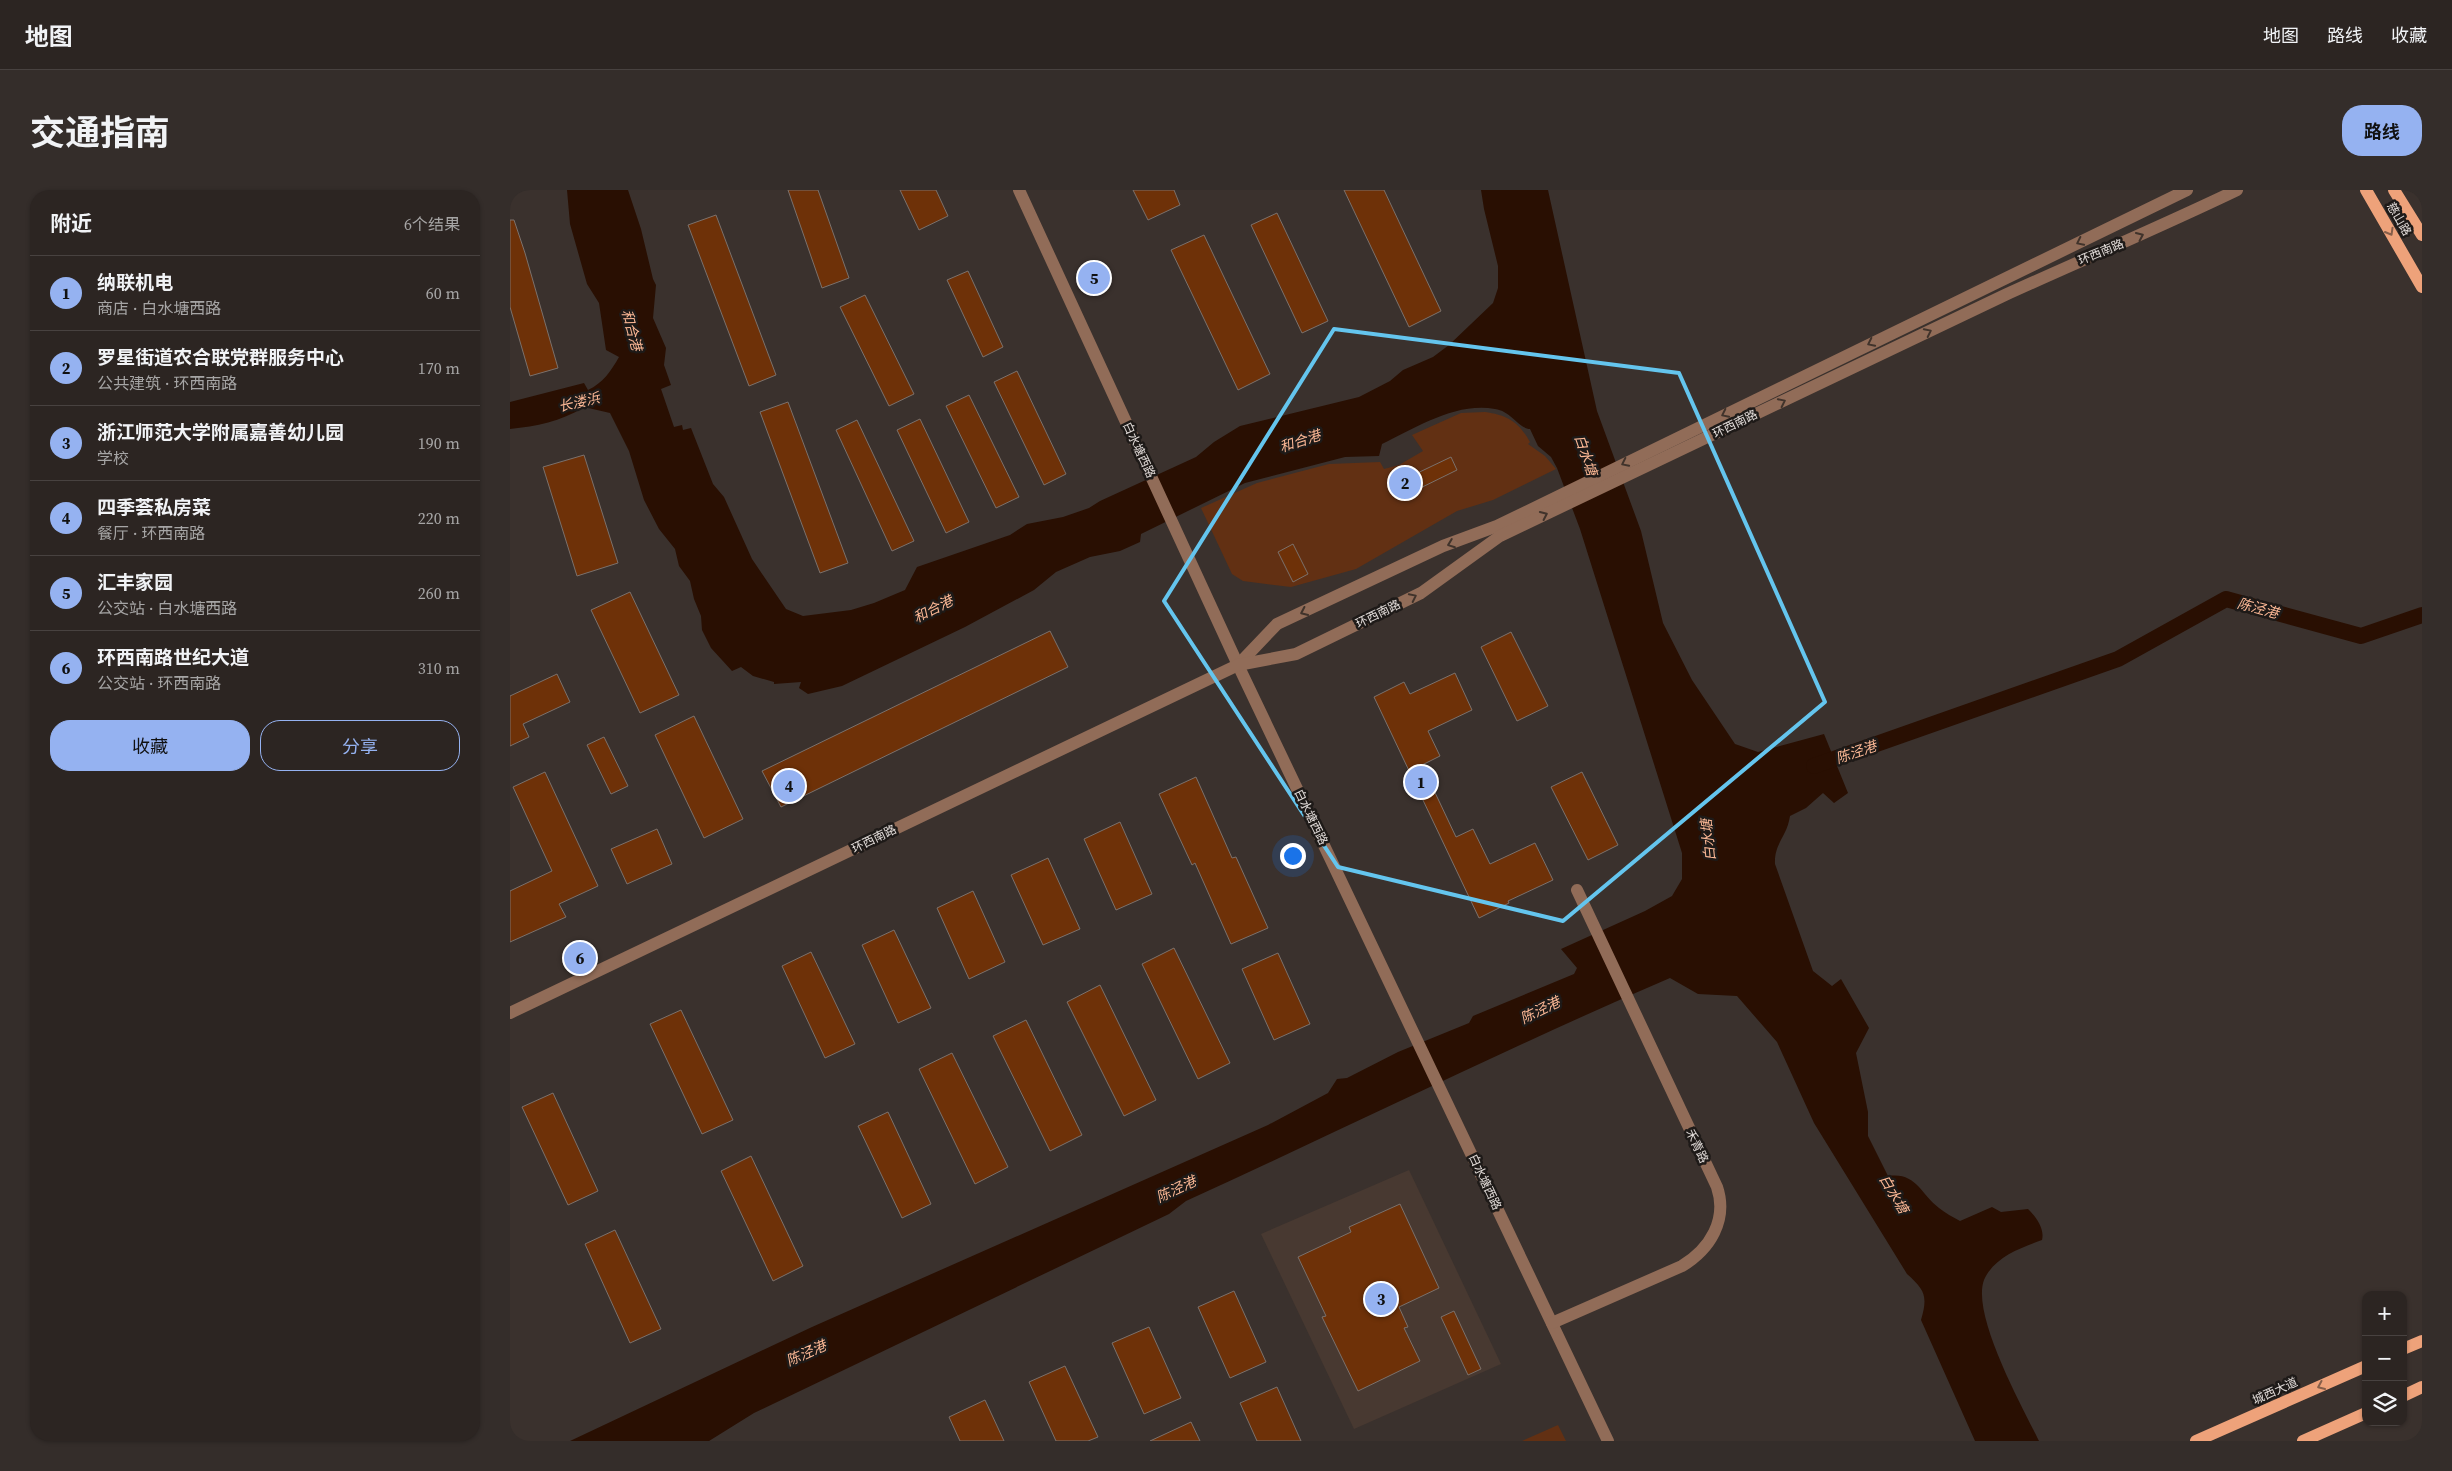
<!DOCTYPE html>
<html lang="zh">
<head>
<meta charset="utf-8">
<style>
	body { margin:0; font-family:"Source Serif 4","Noto Sans SC",serif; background:#342d2a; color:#f1f3f6 }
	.controls { position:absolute; right:15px; bottom:15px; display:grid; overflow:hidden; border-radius:10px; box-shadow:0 1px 4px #0004 }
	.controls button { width:45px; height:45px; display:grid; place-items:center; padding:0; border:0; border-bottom:1px solid #484240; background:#2c2522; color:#f1f3f6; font:25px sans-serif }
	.you { position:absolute; left:782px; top:665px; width:18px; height:18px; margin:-12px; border:4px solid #fff; border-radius:50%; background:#1a73e8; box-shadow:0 0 0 8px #1a73e833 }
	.badge { display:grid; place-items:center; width:32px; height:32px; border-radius:50%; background:#95b2f1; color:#111; font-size:16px; font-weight:700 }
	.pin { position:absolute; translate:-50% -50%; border:2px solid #fff; box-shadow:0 1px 5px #0006 }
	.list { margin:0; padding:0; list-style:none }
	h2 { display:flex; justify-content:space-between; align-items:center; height:65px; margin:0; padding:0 20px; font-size:21px }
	h2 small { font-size:16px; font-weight:400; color:#a6a5a5 }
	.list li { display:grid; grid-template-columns:32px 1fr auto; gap:15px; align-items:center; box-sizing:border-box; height:75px; padding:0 20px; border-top:1px solid #484240 }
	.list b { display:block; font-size:19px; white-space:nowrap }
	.list p { margin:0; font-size:16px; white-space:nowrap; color:#a6a5a5 }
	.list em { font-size:16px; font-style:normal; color:#a6a5a5 }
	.actions { display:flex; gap:10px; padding:15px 20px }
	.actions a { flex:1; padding:11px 0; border:1px solid #95b2f1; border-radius:20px; text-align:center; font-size:18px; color:#95b2f1 }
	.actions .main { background:#95b2f1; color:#111 }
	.icon { flex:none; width:28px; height:28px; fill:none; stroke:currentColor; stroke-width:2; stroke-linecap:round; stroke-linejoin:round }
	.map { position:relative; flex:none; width:1912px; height:1251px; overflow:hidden; border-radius:20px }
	header { display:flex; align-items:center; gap:30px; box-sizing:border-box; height:70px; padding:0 25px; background:#2c2522; border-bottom:1px solid #484240 }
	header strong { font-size:24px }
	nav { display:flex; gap:28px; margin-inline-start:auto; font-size:18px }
	.intro { display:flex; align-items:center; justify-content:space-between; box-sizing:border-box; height:120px; padding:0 30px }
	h1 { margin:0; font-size:35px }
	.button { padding:12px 22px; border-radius:20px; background:#95b2f1; color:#111; font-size:18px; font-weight:700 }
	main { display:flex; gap:30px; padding:0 30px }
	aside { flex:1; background:#2c2522; border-radius:20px; box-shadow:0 1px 4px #0004 }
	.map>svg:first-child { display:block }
	.built { fill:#483931 }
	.green { fill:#623013 }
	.water { fill:#290f02 }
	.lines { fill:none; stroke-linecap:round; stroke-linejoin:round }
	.canal { stroke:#290f02; stroke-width:16 }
	.building { fill:#6e3108; stroke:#7b716c }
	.minor { stroke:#916c58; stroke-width:12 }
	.major { stroke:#eea27a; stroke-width:12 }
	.oneway { stroke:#865e49 }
	.oneway2 { stroke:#40332b }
	.marked { fill:none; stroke:#64c5ee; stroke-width:4; stroke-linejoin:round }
	.labels { text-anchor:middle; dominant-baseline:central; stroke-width:5; stroke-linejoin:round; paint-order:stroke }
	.street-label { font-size:12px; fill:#e1dbd8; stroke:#1e1a18 }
	.water-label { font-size:14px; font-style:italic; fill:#fcb895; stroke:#1e1a18 }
</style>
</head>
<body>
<header>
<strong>地图</strong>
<nav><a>地图</a><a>路线</a><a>收藏</a></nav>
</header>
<div class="intro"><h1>交通指南</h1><a class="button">路线</a></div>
<main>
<aside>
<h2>附近<small>6个结果</small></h2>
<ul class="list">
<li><span class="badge">1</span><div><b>纳联机电</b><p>商店 · 白水塘西路</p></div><em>60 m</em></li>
<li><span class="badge">2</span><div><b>罗星街道农合联党群服务中心</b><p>公共建筑 · 环西南路</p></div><em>170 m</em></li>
<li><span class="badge">3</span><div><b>浙江师范大学附属嘉善幼儿园</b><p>学校</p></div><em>190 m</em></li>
<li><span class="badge">4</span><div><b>四季荟私房菜</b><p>餐厅 · 环西南路</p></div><em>220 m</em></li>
<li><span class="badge">5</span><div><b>汇丰家园</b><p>公交站 · 白水塘西路</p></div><em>260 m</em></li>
<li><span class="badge">6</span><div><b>环西南路世纪大道</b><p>公交站 · 环西南路</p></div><em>310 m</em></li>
</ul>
<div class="actions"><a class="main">收藏</a><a>分享</a></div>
</aside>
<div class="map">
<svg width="1912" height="1251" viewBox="0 0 1912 1251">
	<rect width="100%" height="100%" fill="#3a312d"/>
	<path class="built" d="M 899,980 L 991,1174 L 844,1239 L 751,1044 Z"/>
	<g class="green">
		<path d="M 975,222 C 997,225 1009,232 1020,252 L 1018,254 L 1035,266 L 1046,279 L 983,310 L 947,321 L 846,379 L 781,397 L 733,391 L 722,384 L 691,318 L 747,293 L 819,274 L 870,272 L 874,279 L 889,275 L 913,261 L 902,245 L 951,223 Z"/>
		<path d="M 1048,1235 L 1056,1251 L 1012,1251 Z"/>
	</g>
	<path class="water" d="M 57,0 L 118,0 L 131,39 L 143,89 L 146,95 L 143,128 L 156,158 L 154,175 L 161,195 L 151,199 L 164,237 L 172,235 L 173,240 L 181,238 L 203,294 L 214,307 L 242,369 L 276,419 L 293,426 L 341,420 L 364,413 L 395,400 L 407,377 L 500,345 L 517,334 L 553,327 L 579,318 L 590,311 L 686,267 L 704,252 L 730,236 L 849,207 L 880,191 L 893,180 L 923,167 L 939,155 L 983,113 L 988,98 L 988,76 L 974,19 L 971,0 L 1038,0 L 1087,221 L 1131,341 L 1153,433 L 1182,490 L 1225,554 L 1248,562 L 1314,544 L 1338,603 L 1324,613 L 1313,603 L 1296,618 L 1280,626 C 1277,647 1264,653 1265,674 L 1303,781 L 1322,796 L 1331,789 L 1359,838 L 1346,863 L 1358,922 L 1358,946 L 1378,986 C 1406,982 1410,1003 1429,1018 C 1435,1023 1443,1027 1450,1031 L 1482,1017 L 1491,1022 L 1518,1019 C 1525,1026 1535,1038 1532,1050 C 1510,1058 1484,1067 1474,1090 C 1461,1125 1513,1218 1529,1251 L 1465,1251 L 1411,1130 C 1418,1106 1415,1100 1397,1084 L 1304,933 L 1267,852 L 1227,806 L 1188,804 L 1160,788 C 997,858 838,937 676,1011 L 659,1024 L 244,1223 L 199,1251 L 60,1251 L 302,1137 L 758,935 L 818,903 L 827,889 L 837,888 L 888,862 L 959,833 L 963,826 L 1064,784 L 1067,778 L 1051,759 L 1135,721 L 1162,706 L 1172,689 L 1172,663 L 1070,339 L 1047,278 L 1041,267 L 1028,256 L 1020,239 C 1008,238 1001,221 985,219 C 945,212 906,238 872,254 L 869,266 L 835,267 L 735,293 L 631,344 L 630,352 L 610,361 L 580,367 L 546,382 L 524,400 L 455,437 L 332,496 L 298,504 L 289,498 L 291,492 L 264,494 L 264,492 L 243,486 L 231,477 L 222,481 L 201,458 L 192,440 L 191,426 L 184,409 L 180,391 L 169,376 L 165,359 L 149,339 L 134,310 L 119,261 L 100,223 L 74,217 C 50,232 27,236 0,239 L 0,212 L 74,193 L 78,200 C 93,193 101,181 109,167 L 96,160 L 89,113 L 77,94 L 60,34 Z"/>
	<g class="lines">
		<path class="canal" d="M 1304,576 L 1608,469 L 1716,409 L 1851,446 L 1912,425"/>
	</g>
	<g class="building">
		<path d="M 278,0 L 308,0 L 339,88 L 312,98 Z"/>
		<path d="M 390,0 L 426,0 L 438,26 L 409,40 Z"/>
		<path d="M 623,0 L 664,0 L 670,15 L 638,30 Z"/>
		<path d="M 834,0 L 874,0 L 931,121 L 899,137 Z"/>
		<path d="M 767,23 L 818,131 L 792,143 L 741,35 Z"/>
		<path d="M 206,25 L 266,185 L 239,196 L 178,35 Z"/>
		<path d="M 0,30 L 4,30 L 15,63 L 48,178 L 20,186 L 0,117 Z"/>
		<path d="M 694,45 L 760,184 L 728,200 L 661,60 Z"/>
		<path d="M 458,81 L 493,157 L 473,167 L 437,90 Z"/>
		<path d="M 355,105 L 404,204 L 379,216 L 330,117 Z"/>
		<path d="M 507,181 L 556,284 L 534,295 L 484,192 Z"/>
		<path d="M 459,205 L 509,307 L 486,318 L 436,216 Z"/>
		<path d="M 278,212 L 338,373 L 310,383 L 250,222 Z"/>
		<path d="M 410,229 L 459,332 L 436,343 L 387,240 Z"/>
		<path d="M 347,230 L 404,351 L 382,361 L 326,240 Z"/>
		<path d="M 74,265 L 108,373 L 67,386 L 33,277 Z"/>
		<path d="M 941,267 L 947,280 L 892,307 L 881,287 L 893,281 L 897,288 Z"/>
		<path d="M 783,354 L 798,384 L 783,392 L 768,362 Z"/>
		<path d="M 120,402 L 169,505 L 130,523 L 81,420 Z"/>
		<path d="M 540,441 L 558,477 L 271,617 L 252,581 Z"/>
		<path d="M 1001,442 L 1038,516 L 1007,531 L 971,457 Z"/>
		<path d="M 945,483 L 962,520 L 918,541 L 930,566 L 912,575 L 946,647 L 963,639 L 980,674 L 1025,653 L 1043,690 L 998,711 L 999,713 L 969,728 L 864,507 L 894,492 L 900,504 Z"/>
		<path d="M 47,484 L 60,512 L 13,534 L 19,547 L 0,556 L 0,506 Z"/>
		<path d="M 184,526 L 233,629 L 194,648 L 145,545 Z"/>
		<path d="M 94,547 L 118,596 L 101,604 L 77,555 Z"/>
		<path d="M 35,582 L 88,696 L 49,714 L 56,727 L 0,752 L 0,701 L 42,681 L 3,597 Z"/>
		<path d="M 1072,582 L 1108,655 L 1078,670 L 1041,597 Z"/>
		<path d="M 686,587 L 722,668 L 726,667 L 758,738 L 721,754 L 685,673 L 682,675 L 649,604 Z"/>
		<path d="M 610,632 L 642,704 L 606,720 L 574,649 Z"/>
		<path d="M 147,639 L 162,674 L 117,694 L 101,659 Z"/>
		<path d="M 538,668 L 570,739 L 533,755 L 501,685 Z"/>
		<path d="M 463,701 L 495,772 L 459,789 L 427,718 Z"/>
		<path d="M 384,740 L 421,818 L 388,833 L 352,755 Z"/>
		<path d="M 664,758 L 720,873 L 688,889 L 632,774 Z"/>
		<path d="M 301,762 L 345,854 L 315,868 L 272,776 Z"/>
		<path d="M 768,763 L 800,834 L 764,850 L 732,779 Z"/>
		<path d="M 590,795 L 646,910 L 614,926 L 557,812 Z"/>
		<path d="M 171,820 L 223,930 L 192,944 L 140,834 Z"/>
		<path d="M 516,830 L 572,945 L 540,961 L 483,846 Z"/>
		<path d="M 442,863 L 498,977 L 465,994 L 409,879 Z"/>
		<path d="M 43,903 L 88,1001 L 58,1015 L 12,917 Z"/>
		<path d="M 378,922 L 421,1014 L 392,1028 L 348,936 Z"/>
		<path d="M 241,966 L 293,1076 L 263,1091 L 211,981 Z"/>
		<path d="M 890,1014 L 929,1098 L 889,1117 L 898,1137 L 894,1138 L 910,1171 L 848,1201 L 812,1127 L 816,1126 L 788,1067 L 841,1042 L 839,1037 Z"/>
		<path d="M 105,1040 L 151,1139 L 120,1153 L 75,1054 Z"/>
		<path d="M 724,1101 L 756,1172 L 720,1188 L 688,1117 Z"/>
		<path d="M 944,1121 L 971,1179 L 958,1185 L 931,1127 Z"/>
		<path d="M 639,1137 L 671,1208 L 634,1224 L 602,1153 Z"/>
		<path d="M 555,1176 L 588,1247 L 578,1251 L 546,1251 L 519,1192 Z"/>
		<path d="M 767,1197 L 791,1251 L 747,1251 L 730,1213 Z"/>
		<path d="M 475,1210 L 494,1251 L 450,1251 L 439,1227 Z"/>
		<path d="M 681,1232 L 690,1251 L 640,1251 Z"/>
	</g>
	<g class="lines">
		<g class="minor">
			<path d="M 509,0 L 728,475 L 1098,1251"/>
			<path d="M 728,475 L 767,434 L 933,356 L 987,336 L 1677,0"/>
			<path d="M 0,823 L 728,475 L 786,464 L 911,403 L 990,346 L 1495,105 C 1572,70 1650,37 1727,0"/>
			<path d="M 1042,1133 L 1172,1076 C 1200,1059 1218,1030 1207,997 L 1067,700"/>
		</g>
		<g class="major">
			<path d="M 1856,0 L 1912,97"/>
			<path d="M 1884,0 L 1912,45"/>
			<path d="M 1893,1159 L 1912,1151"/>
			<path d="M 1893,1206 L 1912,1197"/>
			<path d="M 1686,1251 L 1856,1176"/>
			<path d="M 1793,1251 L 1856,1223"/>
		</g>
	</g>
	<defs><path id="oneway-chevron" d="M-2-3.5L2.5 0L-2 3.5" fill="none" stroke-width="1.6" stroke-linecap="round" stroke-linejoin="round" transform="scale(1.25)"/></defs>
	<g class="oneway">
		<use href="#oneway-chevron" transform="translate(1880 42) rotate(60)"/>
		<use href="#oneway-chevron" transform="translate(1811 1196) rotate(156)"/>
	</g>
	<g class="oneway2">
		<use href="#oneway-chevron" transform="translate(1630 46) rotate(-24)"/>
		<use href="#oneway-chevron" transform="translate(1570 52) rotate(154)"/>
		<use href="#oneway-chevron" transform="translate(1418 142) rotate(-26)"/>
		<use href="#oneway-chevron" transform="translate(1361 153) rotate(154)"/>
		<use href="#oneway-chevron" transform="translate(1272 212) rotate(-26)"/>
		<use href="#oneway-chevron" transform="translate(1215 224) rotate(154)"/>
		<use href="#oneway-chevron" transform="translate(1115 273) rotate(154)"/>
		<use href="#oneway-chevron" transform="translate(1034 325) rotate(-25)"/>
		<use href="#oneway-chevron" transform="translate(941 354) rotate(159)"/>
		<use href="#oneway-chevron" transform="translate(903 407) rotate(-26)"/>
		<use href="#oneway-chevron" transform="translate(794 422) rotate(155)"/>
	</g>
	<path class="marked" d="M 824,139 L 1169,183 L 1315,512 L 1053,731 L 828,677 L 654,411 Z"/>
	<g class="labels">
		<g class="street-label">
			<text transform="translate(1889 29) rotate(60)">慈山路</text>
			<text transform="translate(1591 62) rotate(-22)">环西南路</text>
			<text transform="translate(1225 234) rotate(-26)">环西南路</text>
			<text transform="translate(629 260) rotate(65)">白水塘西路</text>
			<text transform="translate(868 424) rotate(-26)">环西南路</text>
			<text transform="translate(801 627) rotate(64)">白水塘西路</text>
			<text transform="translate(364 649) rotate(-26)">环西南路</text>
			<text transform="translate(1187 956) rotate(65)">禾青路</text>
			<text transform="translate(975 992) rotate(65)">白水塘西路</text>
			<text transform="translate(1765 1201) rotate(-24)">城西大道</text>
		</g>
		<g class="water-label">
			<text transform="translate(122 140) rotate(75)">和合港</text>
			<text transform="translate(69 212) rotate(-13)">长溇浜</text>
			<text transform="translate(790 251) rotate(-18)">和合港</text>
			<text transform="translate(1076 265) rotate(71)">白水塘</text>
			<text transform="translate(1748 418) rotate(15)">陈泾港</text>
			<text transform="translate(423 419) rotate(-27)">和合港</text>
			<text transform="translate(1346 562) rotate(-19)">陈泾港</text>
			<text transform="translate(1198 650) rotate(-96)">白水塘</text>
			<text transform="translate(1030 820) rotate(-26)">陈泾港</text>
			<text transform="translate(666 999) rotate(-25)">陈泾港</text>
			<text transform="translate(1384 1004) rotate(59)">白水塘</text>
			<text transform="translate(296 1163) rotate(-24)">陈泾港</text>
		</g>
	</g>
</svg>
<div class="controls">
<button>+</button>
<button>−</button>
<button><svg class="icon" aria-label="layers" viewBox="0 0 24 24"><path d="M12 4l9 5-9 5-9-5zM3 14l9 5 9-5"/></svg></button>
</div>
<div class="you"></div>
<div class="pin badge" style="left:911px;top:592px">1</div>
<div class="pin badge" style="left:895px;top:293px">2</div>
<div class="pin badge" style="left:871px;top:1109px">3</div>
<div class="pin badge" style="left:279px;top:596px">4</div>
<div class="pin badge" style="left:584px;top:88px">5</div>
<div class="pin badge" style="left:70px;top:768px">6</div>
</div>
</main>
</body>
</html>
